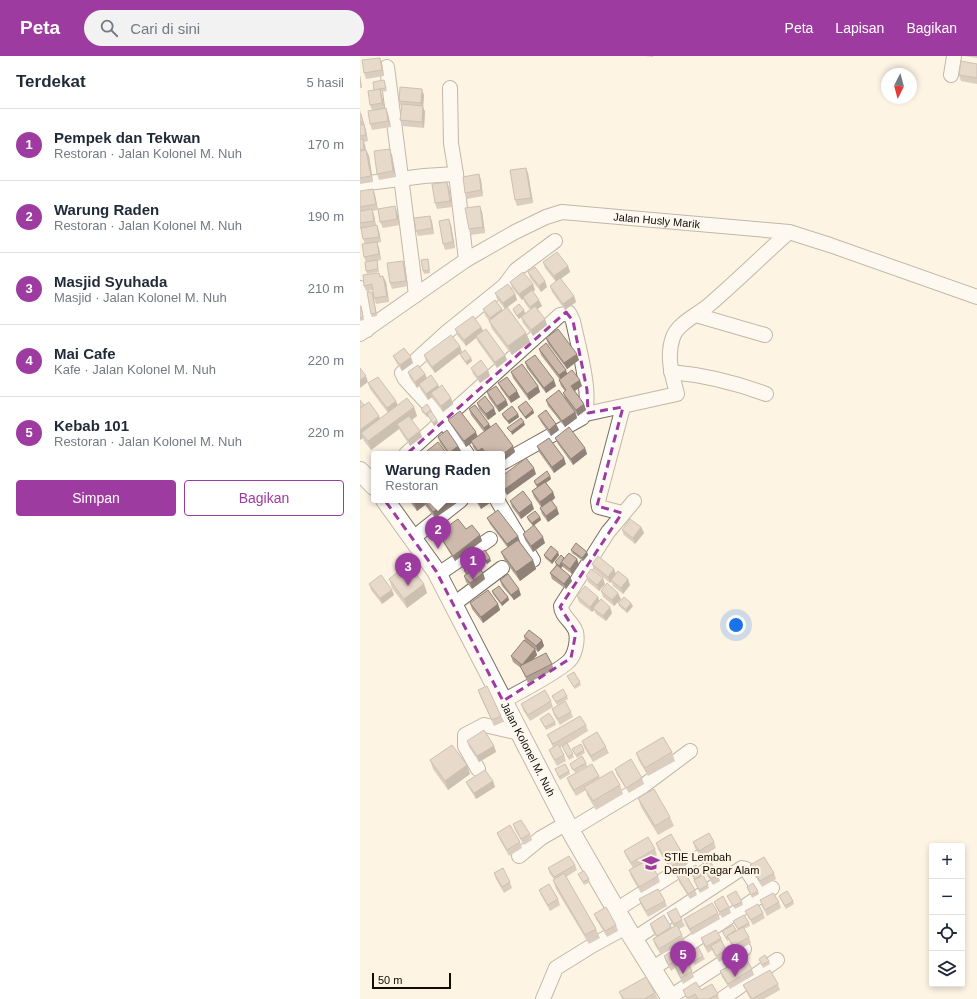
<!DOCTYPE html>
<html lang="id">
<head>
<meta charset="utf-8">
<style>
	body { margin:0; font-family:Arial,sans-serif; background:#f2f2f3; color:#1f2937 }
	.controls { position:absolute; right:12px; bottom:12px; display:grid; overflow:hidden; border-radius:4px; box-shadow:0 2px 6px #0003 }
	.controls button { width:36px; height:36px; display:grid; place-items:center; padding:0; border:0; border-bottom:1px solid #e0e1e3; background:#fff; color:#1f2937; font:20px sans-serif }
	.compass { position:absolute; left:521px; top:12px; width:36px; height:36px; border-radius:50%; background:#fff; box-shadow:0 2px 6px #0003; rotate:186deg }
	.scale { position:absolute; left:12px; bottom:10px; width:79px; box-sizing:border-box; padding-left:4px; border:2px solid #100c06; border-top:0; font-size:11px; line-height:14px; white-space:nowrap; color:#100c06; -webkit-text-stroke:3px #fef4e4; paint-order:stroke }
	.you { position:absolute; left:376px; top:569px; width:14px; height:14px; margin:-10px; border:3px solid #fff; border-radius:50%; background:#1a73e8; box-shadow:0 0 0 6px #1a73e833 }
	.badge { display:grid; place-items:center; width:26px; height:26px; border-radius:50%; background:#9e3ba1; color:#fff; font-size:13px; font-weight:700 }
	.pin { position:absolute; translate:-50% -33px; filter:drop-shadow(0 1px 2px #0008) }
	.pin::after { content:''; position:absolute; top:21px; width:14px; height:12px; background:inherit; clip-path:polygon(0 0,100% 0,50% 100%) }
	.popup { position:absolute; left:11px; top:395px; width:134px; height:52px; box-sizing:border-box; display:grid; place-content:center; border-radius:4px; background:#fff; filter:drop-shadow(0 1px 3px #0005); font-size:13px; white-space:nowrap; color:#747a83 }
	.popup b { font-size:15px; color:#1f2937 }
	.popup::after { content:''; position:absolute; left:50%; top:100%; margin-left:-8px; border:8px solid transparent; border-top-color:#fff }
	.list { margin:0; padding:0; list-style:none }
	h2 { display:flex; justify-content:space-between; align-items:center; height:52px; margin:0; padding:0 16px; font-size:17px }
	h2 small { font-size:13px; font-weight:400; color:#747a83 }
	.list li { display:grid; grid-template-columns:26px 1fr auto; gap:12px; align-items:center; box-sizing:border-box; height:72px; padding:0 16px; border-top:1px solid #e0e1e3 }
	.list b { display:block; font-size:15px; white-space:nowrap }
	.list p { margin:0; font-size:13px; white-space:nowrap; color:#747a83 }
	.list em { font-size:13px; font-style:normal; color:#747a83 }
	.actions { display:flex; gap:8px; padding:12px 16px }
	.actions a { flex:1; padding:9px 0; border:1px solid #9e3ba1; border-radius:4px; text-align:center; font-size:14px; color:#9e3ba1 }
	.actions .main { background:#9e3ba1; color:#fff }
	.icon { flex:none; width:22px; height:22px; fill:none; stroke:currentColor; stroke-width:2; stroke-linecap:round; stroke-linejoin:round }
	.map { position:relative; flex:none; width:617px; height:943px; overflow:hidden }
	header { display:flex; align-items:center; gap:24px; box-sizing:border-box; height:56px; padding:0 20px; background:#9e3ba1; color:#fff }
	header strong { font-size:19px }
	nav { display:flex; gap:22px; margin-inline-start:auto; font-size:14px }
	.search { width:280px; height:36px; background:#f2f2f3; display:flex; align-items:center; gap:10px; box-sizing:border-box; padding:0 14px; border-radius:22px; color:#747a83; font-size:15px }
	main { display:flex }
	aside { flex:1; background:#fff }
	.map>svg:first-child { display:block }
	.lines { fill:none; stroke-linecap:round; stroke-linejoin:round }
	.minor-casing { stroke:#7a6e5d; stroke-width:16 }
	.major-casing { stroke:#7a6e5d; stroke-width:20 }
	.minor { stroke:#fff; stroke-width:14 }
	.major { stroke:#fff; stroke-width:18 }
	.wall { fill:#b1a094 }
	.shaded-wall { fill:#908278 }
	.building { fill:#cebaac; stroke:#908278 }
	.marked { fill:none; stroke:#9e3ba1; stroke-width:3; stroke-dasharray:8 5; stroke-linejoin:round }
	.labels { text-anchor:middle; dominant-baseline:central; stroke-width:4; stroke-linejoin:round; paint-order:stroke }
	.street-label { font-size:11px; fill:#100c06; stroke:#fef4e4 }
	.poi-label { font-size:11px; fill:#100c06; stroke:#fef4e4; text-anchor:start }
</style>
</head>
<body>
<header>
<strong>Peta</strong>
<div class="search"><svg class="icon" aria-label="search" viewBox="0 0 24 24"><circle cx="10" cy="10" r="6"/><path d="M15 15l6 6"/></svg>Cari di sini</div>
<nav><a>Peta</a><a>Lapisan</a><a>Bagikan</a></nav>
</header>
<main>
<aside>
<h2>Terdekat<small>5 hasil</small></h2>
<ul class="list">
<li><span class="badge">1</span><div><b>Pempek dan Tekwan</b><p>Restoran · Jalan Kolonel M. Nuh</p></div><em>170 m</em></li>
<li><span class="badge">2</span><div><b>Warung Raden</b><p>Restoran · Jalan Kolonel M. Nuh</p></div><em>190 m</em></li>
<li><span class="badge">3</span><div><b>Masjid Syuhada</b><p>Masjid · Jalan Kolonel M. Nuh</p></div><em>210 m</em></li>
<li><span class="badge">4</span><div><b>Mai Cafe</b><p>Kafe · Jalan Kolonel M. Nuh</p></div><em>220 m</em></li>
<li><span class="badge">5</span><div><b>Kebab 101</b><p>Restoran · Jalan Kolonel M. Nuh</p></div><em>220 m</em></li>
</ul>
<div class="actions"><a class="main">Simpan</a><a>Bagikan</a></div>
</aside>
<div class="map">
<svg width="617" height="943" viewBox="0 0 617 943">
	<rect width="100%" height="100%" fill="#fef4e4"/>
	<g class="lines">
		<g class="minor-casing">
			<g id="minor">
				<path d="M 27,11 L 56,239"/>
				<path d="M 591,19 L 594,0"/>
				<path d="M 90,32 L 91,87 L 96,118"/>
				<path d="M 0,128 L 64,120 L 96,118 L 106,204"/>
				<path d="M 0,232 L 7,274"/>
				<path d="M 336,259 L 405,279"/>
				<path id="s1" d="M 0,278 L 106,204 L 155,176 L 186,161 L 202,156 L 429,176 L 470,189 L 617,241"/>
				<path d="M 311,316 C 345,319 374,326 406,338"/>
				<path d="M 226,358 L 317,338 C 312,318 306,301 313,281 C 318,267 339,258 349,249 C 377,225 402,200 429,176"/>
				<path d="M 46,398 L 200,259 L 209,257 L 213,265 C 217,286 235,346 222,362 L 142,407"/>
				<path d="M 107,398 L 83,364 L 45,323 L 42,317 L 87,276 L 144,230 L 156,214 L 195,185"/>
				<path d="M 137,444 L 173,504"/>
				<path d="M 262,457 L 239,451 L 238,445 L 263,351"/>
				<path d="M 53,482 L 101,444"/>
				<path d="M 77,519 L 130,483"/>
				<path d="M 94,548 L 142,512"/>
				<path d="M 143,645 C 161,635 195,618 209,605 C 215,599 218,585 216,576 C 213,566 201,560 201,550 L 248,476 L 274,445"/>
				<path d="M 118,713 L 105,690 L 105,679 L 124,669 L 160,677"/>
				<path d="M 210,774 L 283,730 L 330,695"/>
				<path d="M 159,800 L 181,782 L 207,767"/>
				<path d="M 256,854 L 338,802"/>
				<path d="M 274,883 L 382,812 L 386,813 L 402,838"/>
				<path d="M 292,913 L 412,832"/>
				<path d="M 310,941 L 384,893"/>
				<path d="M 183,943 L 196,912 L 233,889 L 266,871"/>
				<path d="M 362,943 L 417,904"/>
			</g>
		</g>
		<g class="major-casing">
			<g id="major">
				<path d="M 0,415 L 14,430"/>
				<path id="s2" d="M 25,444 L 76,515 L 210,774 L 266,871 L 311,943"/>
			</g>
		</g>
		<use href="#minor" class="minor"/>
		<use href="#major" class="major"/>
	</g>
	<g class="wall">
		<path d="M 285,0 L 293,0 L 293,1 Z"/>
		<path d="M 604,0 L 617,0 L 617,2 Z"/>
		<path d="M 20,2 L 22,7 L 24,20 L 6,23 L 4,17 Z"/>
		<path d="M 617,8 L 617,28 L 601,25 L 599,19 Z"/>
		<path d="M 0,19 L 2,32 L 0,32 Z"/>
		<path d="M 24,24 L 27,35 L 21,36 L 24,52 L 26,52 L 28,58 L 31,71 L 12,74 L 10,68 L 12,54 L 10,49 L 15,34 Z"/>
		<path d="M 64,39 L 63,51 L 65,56 L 64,72 L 42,70 L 40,64 L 41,51 L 39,45 Z"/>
		<path d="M 0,53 L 1,58 L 3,64 L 8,85 L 4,86 L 6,94 L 9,100 L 13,126 L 0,128 Z"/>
		<path d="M 32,99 L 36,121 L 19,124 L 17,118 Z"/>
		<path d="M 168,117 L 173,147 L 157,150 L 155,144 Z"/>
		<path d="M 119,118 L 121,124 L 123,140 L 107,143 L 105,137 Z"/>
		<path d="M 87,126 L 89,132 L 92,151 L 77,153 L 75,147 Z"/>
		<path d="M 13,133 L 15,139 L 18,154 L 12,155 L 14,159 L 16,170 L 19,175 L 21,186 L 17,187 L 19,192 L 21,204 L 17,205 L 19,216 L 7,218 L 6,215 L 6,206 L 4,201 L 5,188 L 3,183 L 2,173 L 0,173 L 0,135 Z"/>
		<path d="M 37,156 L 40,169 L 23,172 L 20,166 Z"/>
		<path d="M 122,156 L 125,177 L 111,179 L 109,173 Z"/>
		<path d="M 70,160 L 72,166 L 74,178 L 58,180 L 56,175 Z"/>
		<path d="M 91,169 L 95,192 L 85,194 L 83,188 Z"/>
		<path d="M 43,205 L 45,210 L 48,230 L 32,233 L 30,227 Z"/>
		<path d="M 69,206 L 70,217 L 64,218 L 63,215 Z"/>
		<path d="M 183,206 L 208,210 L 210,216 L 201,223 L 214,240 L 216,246 L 205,254 L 192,236 L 190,230 L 196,226 L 185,212 Z"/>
		<path d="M 168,216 L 187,231 L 181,236 L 170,222 Z"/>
		<path d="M 19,217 L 21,221 L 23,220 L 26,226 L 29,246 L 16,248 L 14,242 L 13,234 L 6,235 L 4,230 Z"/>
		<path d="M 150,226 L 173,228 L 175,234 L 173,235 L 182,250 L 177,253 L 185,263 L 187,269 L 173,280 L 163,267 L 161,261 L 159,263 L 154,256 L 153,253 L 165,257 L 170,254 L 165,247 L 163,243 L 162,244 L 152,232 Z"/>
		<path d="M 12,236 L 13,239 L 17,260 L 12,261 L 11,258 Z"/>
		<path d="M 135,237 L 155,238 L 157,244 L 147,251 L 166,277 L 170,286 L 152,299 L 132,273 L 129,265 L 125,259 L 123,253 L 143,255 L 145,253 L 137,243 Z"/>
		<path d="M 0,250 L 1,250 L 2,253 L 4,264 L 0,265 Z"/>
		<path d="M 95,273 L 123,275 L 145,299 L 147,304 L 137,312 L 118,286 L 116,282 L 106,290 L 97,279 Z"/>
		<path d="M 186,282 L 219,304 L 207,313 L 188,288 Z"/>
		<path d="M 179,293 L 222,330 L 215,335 L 224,348 L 226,354 L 218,360 L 216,357 L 217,362 L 205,371 L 188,350 L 186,344 L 205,342 L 203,337 L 205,335 L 201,330 L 199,324 L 200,324 L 181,299 Z"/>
		<path d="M 102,296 L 75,317 L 66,305 L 64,299 Z"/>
		<path d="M 100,298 L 111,302 L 112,305 L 107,309 L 101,301 Z"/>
		<path d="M 33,300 L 53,307 L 42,315 L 36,306 Z"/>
		<path d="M 165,306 L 196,330 L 186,337 L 167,312 Z"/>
		<path d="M 111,312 L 130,320 L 120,327 L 113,318 Z"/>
		<path d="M 48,316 L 65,318 L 67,322 L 78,329 L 79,331 L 91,342 L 93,348 L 83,356 L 73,343 L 72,341 L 68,344 L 61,334 L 59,330 L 57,332 L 50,322 Z"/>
		<path d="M 151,316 L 178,330 L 180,336 L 169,344 L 153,322 Z"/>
		<path d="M 8,327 L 36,345 L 38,350 L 54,351 L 57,360 L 52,364 L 62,381 L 50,390 L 39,373 L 11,394 L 4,385 L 3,382 L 0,384 L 4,349 L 19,360 L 20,363 L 28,357 L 10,333 Z"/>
		<path d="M 138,327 L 160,341 L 151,347 L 141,333 Z"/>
		<path d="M 127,336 L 146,344 L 148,349 L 139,356 L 129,342 Z"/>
		<path d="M 117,347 L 136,358 L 128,364 L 119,353 Z"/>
		<path d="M 158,351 L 173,354 L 174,357 L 166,363 L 159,354 Z"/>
		<path d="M 61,353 L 71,354 L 72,357 L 78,367 L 74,370 L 68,360 L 67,361 L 62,356 Z"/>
		<path d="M 109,353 L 129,368 L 131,371 L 153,390 L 155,396 L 142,406 L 142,398 L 125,398 L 124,397 L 124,398 L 118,398 L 113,391 L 112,387 L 106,391 L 91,369 L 88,364 L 117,381 L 124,376 L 111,359 Z"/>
		<path d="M 142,358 L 158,358 L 159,361 L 149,368 L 143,361 Z"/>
		<path d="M 178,360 L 196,368 L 199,374 L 191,380 L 181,366 Z"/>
		<path d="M 78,381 L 98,390 L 101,395 L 97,398 L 88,398 L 80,387 Z"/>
		<path d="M 195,382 L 225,392 L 227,398 L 213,409 L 198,388 Z"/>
		<path d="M 177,390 L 206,408 L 194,417 L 179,396 Z"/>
		<path d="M 176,418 L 147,439 L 142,432 L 142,420 Z"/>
		<path d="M 190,420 L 191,423 L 186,427 L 193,436 L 195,442 L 192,445 L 199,458 L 188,466 L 182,458 L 180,452 L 181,451 L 174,441 L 172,435 L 177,431 L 175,428 L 174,425 Z"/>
		<path d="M 49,444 L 97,444 L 98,446 L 75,462 L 65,449 L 57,455 Z"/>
		<path d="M 115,444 L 134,444 L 121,453 Z"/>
		<path d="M 150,445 L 174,453 L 161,463 L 152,451 Z"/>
		<path d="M 167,461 L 180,461 L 181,464 L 173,470 L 168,464 Z"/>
		<path d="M 127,462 L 158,480 L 160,486 L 173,504 L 176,513 L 160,525 L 145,505 L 141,496 L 148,492 L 130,468 Z"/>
		<path d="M 281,471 L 284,477 L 275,488 L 264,479 L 262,474 Z"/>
		<path d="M 106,473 L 120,479 L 122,485 L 95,505 L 81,483 L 78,477 Z"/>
		<path d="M 163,478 L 185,487 L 173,496 L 165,484 Z"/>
		<path d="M 211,494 L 227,496 L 228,499 L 223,505 L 212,497 Z"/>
		<path d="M 120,497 L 131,505 L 127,508 L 121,500 Z"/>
		<path d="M 184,499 L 199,499 L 192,508 L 185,502 Z"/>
		<path d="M 204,502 L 217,503 L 219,509 L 212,518 L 203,511 L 203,510 L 201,512 L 212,525 L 206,533 L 192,523 L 190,517 L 196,509 L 195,506 Z"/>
		<path d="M 123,506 L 124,509 L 120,513 L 123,517 L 125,523 L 112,533 L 106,526 L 104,520 L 106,519 L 104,514 Z"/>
		<path d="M 232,508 L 254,513 L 256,518 L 270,529 L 263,538 L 253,530 L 251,525 L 250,527 L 234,514 Z"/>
		<path d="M 226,520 L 245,528 L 239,535 L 228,526 Z"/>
		<path d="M 29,523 L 64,528 L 67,537 L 47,552 L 32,532 Z"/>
		<path d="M 140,524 L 161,539 L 154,544 L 142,530 Z"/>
		<path d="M 9,528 L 32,534 L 34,539 L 22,548 L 11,534 Z"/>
		<path d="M 132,535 L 148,541 L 149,544 L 142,550 L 133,538 Z"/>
		<path d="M 241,535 L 261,543 L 254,550 L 243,541 Z"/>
		<path d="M 217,540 L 238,541 L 239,545 L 252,557 L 246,565 L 236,558 L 234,554 L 232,556 L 219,546 Z"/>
		<path d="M 110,547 L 138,548 L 140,554 L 123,567 L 112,553 Z"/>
		<path d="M 258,547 L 273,550 L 267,557 L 259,550 Z"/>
		<path d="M 164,580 L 182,584 L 184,590 L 178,596 L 175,593 L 177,599 L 173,603 L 192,608 L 194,614 L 168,627 L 161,612 L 153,606 L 151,600 L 165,585 Z"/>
		<path d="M 207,620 L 220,626 L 221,629 L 215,633 Z"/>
		<path d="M 118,634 L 141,660 L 143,666 L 134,670 L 120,640 Z"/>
		<path d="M 192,640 L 207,640 L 208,643 L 197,649 Z"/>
		<path d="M 191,645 L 193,651 L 170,665 L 163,654 L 161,648 Z"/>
		<path d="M 192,653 L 211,656 L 213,661 L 200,669 L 194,659 Z"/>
		<path d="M 180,663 L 195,666 L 196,669 L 186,674 Z"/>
		<path d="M 226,669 L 228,675 L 207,688 L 214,701 L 209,704 L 202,690 L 200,692 L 204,699 L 206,705 L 197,710 L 191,699 L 189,694 L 193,691 L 187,679 Z"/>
		<path d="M 107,685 L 134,690 L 136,696 L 119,706 L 109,691 Z"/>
		<path d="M 222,685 L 246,691 L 249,697 L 233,706 L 224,691 Z"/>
		<path d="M 212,693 L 224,694 L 225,697 L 217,702 Z"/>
		<path d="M 312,696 L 315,705 L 288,720 L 279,705 L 276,697 Z"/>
		<path d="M 70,704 L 107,709 L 110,718 L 88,734 L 73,713 Z"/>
		<path d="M 226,707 L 227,710 L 215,717 L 210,708 Z"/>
		<path d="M 195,713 L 209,715 L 210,718 L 200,724 Z"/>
		<path d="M 255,713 L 282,722 L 284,728 L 269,737 L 257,719 Z"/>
		<path d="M 239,720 L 240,722 L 260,729 L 263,738 L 236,754 L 227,739 L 226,734 L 216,740 L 209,728 L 207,722 Z"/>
		<path d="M 133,725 L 135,731 L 116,743 L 109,732 L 106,726 Z"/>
		<path d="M 278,742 L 310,761 L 314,770 L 298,779 L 281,751 Z"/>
		<path d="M 153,768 L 170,778 L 172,784 L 164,789 L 155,774 Z"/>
		<path d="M 137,777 L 160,786 L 162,792 L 149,800 L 139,782 Z"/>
		<path d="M 333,786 L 354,786 L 356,792 L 341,801 L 335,792 Z"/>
		<path d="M 296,787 L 325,802 L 328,808 L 312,817 L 298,793 Z"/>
		<path d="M 295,793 L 297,799 L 288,804 L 298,820 L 300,826 L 281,837 L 271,820 L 269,814 L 273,812 L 266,800 L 264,795 Z"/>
		<path d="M 215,809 L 217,814 L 206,821 L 236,873 L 240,882 L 229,888 L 196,833 L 193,824 L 194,823 L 190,818 L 188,812 Z"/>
		<path d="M 336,809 L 342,820 L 348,829 L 349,832 L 340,837 L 335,827 L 334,824 L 329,813 Z"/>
		<path d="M 390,809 L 414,817 L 416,823 L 402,831 L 392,815 Z"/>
		<path d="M 343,810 L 358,819 L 360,825 L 353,829 L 345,816 Z"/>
		<path d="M 134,817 L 150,826 L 152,832 L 144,837 L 136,823 Z"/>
		<path d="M 218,818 L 229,823 L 230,826 L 224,829 Z"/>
		<path d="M 317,820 L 335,834 L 337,839 L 330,843 L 319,826 Z"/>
		<path d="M 387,831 L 398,835 L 399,838 L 392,842 Z"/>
		<path d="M 179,834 L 198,843 L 200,849 L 190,855 L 181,839 Z"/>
		<path d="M 367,840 L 382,846 L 383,849 L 375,853 Z"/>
		<path d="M 419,840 L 433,845 L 434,848 L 426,853 Z"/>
		<path d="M 279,843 L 305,845 L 307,850 L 288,861 L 281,849 Z"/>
		<path d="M 400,844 L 419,846 L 421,852 L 407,860 L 402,850 Z"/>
		<path d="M 354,846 L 369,851 L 371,857 L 362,862 L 356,851 Z"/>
		<path d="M 385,855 L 403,857 L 405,862 L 393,869 L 388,861 Z"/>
		<path d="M 307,857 L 322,864 L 325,870 L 319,873 L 325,885 L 301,899 L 295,889 L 293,883 L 296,881 L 292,874 L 290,868 L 304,859 L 312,872 L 314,871 L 309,862 Z"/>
		<path d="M 358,857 L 360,863 L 332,879 L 326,869 L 324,863 Z"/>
		<path d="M 234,858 L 256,869 L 258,875 L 247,881 L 236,863 Z"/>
		<path d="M 373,865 L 389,867 L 390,870 L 384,873 L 389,881 L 391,887 L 375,896 L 369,884 L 367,885 L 362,875 L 376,874 L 378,874 Z"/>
		<path d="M 341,882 L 361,882 L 368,900 L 359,906 L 352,894 L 348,897 L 343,888 Z"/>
		<path d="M 328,897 L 343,900 L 345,903 L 335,909 Z"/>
		<path d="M 325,899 L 327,905 L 326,906 L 332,915 L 334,921 L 323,928 L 315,912 L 311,915 L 306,906 L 304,900 Z"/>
		<path d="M 399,903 L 409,905 L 410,908 L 403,912 Z"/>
		<path d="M 392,913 L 394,919 L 370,933 L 362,921 L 360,915 Z"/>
		<path d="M 418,928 L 420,934 L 404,943 L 390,943 L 383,929 Z"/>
		<path d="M 323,934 L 341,934 L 358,938 L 359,943 L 327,943 Z"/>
		<path d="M 259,936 L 295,937 L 298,943 L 262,943 Z"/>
	</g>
	<g class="shaded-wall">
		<path d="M 20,2 L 22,7 L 24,20 L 22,14 Z"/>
		<path d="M 0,19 L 2,32 L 0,26 Z"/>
		<path d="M 20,33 L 22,39 L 25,53 L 22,47 Z"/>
		<path d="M 62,33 L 64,39 L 63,51 L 65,56 L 64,72 L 62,66 L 63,53 L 61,47 Z"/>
		<path d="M 26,52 L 28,58 L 31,71 L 28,65 Z"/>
		<path d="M 1,58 L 6,74 L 8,85 L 6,79 Z"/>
		<path d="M 3,83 L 5,89 L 6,99 L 4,93 Z"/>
		<path d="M 30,93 L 32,99 L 36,121 L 33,115 Z"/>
		<path d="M 6,94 L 9,100 L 13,126 L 11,120 Z"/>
		<path d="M 166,112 L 168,117 L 173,147 L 171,142 Z"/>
		<path d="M 119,118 L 121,124 L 123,140 L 121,134 Z"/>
		<path d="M 87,126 L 89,132 L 92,151 L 90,145 Z"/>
		<path d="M 13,133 L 15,139 L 18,154 L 16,148 Z"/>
		<path d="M 35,150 L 37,156 L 40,169 L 37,163 Z"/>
		<path d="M 120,150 L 122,156 L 125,177 L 123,171 Z"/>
		<path d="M 12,153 L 14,159 L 16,171 L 14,165 Z"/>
		<path d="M 70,160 L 72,166 L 74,178 L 72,172 Z"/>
		<path d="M 89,163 L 91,169 L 95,192 L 93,186 Z"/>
		<path d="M 17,169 L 19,175 L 21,186 L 19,181 Z"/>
		<path d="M 17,186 L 19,192 L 21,204 L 19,198 Z"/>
		<path d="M 43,205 L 45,210 L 48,230 L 46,225 Z"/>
		<path d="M 208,210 L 210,216 L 196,226 L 194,220 Z"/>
		<path d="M 23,220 L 26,226 L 29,246 L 27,240 Z"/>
		<path d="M 185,225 L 187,231 L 181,236 L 179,230 Z"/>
		<path d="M 173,228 L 175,234 L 164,242 L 163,241 L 163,243 L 162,244 L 159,238 Z"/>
		<path d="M 12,236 L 13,239 L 17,260 L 16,257 Z"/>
		<path d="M 155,238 L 157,244 L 145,253 L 143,247 Z"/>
		<path d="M 214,240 L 216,246 L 205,254 L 203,248 Z"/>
		<path d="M 179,244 L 182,250 L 172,257 L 170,251 Z"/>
		<path d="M 142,253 L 144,259 L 132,268 L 130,262 Z"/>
		<path d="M 164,254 L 165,257 L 159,263 L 157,260 Z"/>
		<path d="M 185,263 L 187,269 L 173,280 L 171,274 Z"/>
		<path d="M 121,271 L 124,276 L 116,280 L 116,282 L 106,290 L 104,284 Z"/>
		<path d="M 166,277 L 170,286 L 152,299 L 148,290 Z"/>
		<path d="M 100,290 L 102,296 L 75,317 L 72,311 Z"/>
		<path d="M 217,298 L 219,304 L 207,313 L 204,307 Z"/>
		<path d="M 145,299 L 147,304 L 137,312 L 135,306 Z"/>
		<path d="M 51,301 L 53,307 L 42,315 L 40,309 Z"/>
		<path d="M 111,302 L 112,305 L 107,309 L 106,306 Z"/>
		<path d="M 128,314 L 130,320 L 120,327 L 118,321 Z"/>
		<path d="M 206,314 L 208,320 L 201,325 L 199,319 Z"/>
		<path d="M 65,318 L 67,324 L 59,328 L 59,330 L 57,332 L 55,326 Z"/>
		<path d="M 6,320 L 8,326 L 0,332 L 0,324 Z"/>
		<path d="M 194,324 L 196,330 L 186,337 L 184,332 Z"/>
		<path d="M 220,324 L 222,330 L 213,336 L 211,330 Z"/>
		<path d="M 78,329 L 80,335 L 71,337 L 72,341 L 68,344 L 66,338 Z"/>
		<path d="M 178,330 L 180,336 L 169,344 L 167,338 Z"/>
		<path d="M 157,335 L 160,341 L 151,347 L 149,341 Z"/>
		<path d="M 91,342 L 93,348 L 83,356 L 81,350 Z"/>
		<path d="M 146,344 L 148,349 L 139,356 L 137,350 Z"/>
		<path d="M 36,345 L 38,351 L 29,357 L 27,352 Z"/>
		<path d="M 224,348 L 226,354 L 218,360 L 216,354 Z"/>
		<path d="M 54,351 L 57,360 L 40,372 L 37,368 L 39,373 L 11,394 L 8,385 Z"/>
		<path d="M 134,352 L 136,358 L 128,364 L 126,358 Z"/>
		<path d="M 71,354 L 72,357 L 67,358 L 68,360 L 67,361 L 66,358 Z"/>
		<path d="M 173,354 L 174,357 L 166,363 L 165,361 Z"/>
		<path d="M 215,356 L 217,362 L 205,371 L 202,365 Z"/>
		<path d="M 158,358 L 159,361 L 149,368 L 148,365 Z"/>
		<path d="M 19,360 L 22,368 L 1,377 L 3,382 L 0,384 L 0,374 Z"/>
		<path d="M 77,364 L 78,367 L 74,370 L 73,367 Z"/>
		<path d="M 164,366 L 165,369 L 152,379 L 151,376 Z"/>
		<path d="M 129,368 L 132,374 L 126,378 L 124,372 Z"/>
		<path d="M 196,368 L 199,374 L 191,380 L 189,374 Z"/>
		<path d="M 60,375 L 62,381 L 50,390 L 48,384 Z"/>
		<path d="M 116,376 L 118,382 L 106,391 L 104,385 Z"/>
		<path d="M 98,390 L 101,395 L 97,398 L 90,398 L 89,397 Z"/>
		<path d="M 153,390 L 155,396 L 142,406 L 142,399 Z"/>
		<path d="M 122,392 L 124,397 L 124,398 L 119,398 L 118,395 Z"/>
		<path d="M 225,392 L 227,398 L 213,409 L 211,403 Z"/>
		<path d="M 204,402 L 206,408 L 194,417 L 192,411 Z"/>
		<path d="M 174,412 L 176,418 L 147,439 L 145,433 Z"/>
		<path d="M 190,420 L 191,423 L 178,432 L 177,429 Z"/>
		<path d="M 193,436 L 195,442 L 182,452 L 180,446 Z"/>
		<path d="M 57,444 L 64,444 L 65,449 L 57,455 L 54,446 Z"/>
		<path d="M 90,444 L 97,444 L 98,446 L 75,462 L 73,456 Z"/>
		<path d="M 124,444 L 134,444 L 121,453 L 119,447 Z"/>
		<path d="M 172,447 L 174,453 L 161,463 L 159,457 Z"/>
		<path d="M 197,452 L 199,458 L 188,466 L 186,460 Z"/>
		<path d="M 180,461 L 181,464 L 173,470 L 172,467 Z"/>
		<path d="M 281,471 L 284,477 L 275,488 L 273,482 Z"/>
		<path d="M 120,479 L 122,485 L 95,505 L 93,500 Z"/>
		<path d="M 158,480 L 160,486 L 149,494 L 147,488 Z"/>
		<path d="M 183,481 L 185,487 L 173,496 L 171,490 Z"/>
		<path d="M 198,496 L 199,499 L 192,508 L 191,505 Z"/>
		<path d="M 227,496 L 228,499 L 223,505 L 222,502 Z"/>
		<path d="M 130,502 L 131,505 L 127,508 L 126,505 Z"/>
		<path d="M 217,503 L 219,509 L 212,518 L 210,513 Z"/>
		<path d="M 173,504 L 176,513 L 160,525 L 156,516 Z"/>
		<path d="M 123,506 L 124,509 L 108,521 L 107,518 Z"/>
		<path d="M 202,507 L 203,510 L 200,513 L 199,510 Z"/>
		<path d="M 254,513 L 256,519 L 250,527 L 248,521 Z"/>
		<path d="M 123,517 L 125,523 L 112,533 L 110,527 Z"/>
		<path d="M 210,520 L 212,525 L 206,533 L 204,528 Z"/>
		<path d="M 243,522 L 245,528 L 239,535 L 237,529 Z"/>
		<path d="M 268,523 L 270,529 L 263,538 L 261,532 Z"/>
		<path d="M 64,528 L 67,537 L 47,552 L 44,543 Z"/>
		<path d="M 159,533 L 161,539 L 154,544 L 151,539 Z"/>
		<path d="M 32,534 L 34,539 L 22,548 L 20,542 Z"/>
		<path d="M 258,537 L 261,543 L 254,550 L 252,544 Z"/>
		<path d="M 148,541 L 149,544 L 142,550 L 141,547 Z"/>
		<path d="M 238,541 L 240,547 L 233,552 L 234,554 L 232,556 L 230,551 Z"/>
		<path d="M 271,547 L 273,550 L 267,557 L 266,554 Z"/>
		<path d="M 138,548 L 140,554 L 123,567 L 121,561 Z"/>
		<path d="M 250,551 L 252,557 L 246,565 L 243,560 Z"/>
		<path d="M 182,584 L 184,590 L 178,596 L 176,590 Z"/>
		<path d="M 175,593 L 177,599 L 164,614 L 162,609 Z"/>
		<path d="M 134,690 L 136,696 L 119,706 L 117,700 Z"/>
		<path d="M 107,709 L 110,718 L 88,734 L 85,725 Z"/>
		<path d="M 133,725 L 135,731 L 116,743 L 114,737 Z"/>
	</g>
	<g class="building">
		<path d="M 20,2 L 22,14 L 4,17 L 2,4 Z"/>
		<path d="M 601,5 L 617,8 L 617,22 L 599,19 Z"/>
		<path d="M 24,24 L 26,32 L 14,34 L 13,26 Z"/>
		<path d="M 40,31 L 62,33 L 61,47 L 39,45 Z"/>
		<path d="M 20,33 L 22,47 L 10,49 L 8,35 Z"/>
		<path d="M 42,48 L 63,50 L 62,66 L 40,64 Z"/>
		<path d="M 26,52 L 28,65 L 10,68 L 8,55 Z"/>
		<path d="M 0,58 L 1,58 L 3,66 L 0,66 Z"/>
		<path d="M 4,68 L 6,79 L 0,80 L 0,69 Z"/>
		<path d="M 0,83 L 3,83 L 4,93 L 0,94 Z"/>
		<path d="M 30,93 L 33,115 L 17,118 L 14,95 Z"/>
		<path d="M 6,94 L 11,120 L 0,122 L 0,95 Z"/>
		<path d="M 166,112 L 171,142 L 155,144 L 150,114 Z"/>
		<path d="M 119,118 L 121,134 L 105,137 L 103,121 Z"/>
		<path d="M 87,126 L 90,145 L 75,147 L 72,128 Z"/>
		<path d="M 13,133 L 16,148 L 0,151 L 0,135 Z"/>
		<path d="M 35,150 L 37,163 L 20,166 L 18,153 Z"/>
		<path d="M 120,150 L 123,171 L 109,173 L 105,152 Z"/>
		<path d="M 12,153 L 14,165 L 0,167 L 0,155 Z"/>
		<path d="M 70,160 L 72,172 L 56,175 L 54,162 Z"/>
		<path d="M 89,163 L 93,186 L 83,188 L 79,165 Z"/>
		<path d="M 17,169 L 19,181 L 3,183 L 1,172 Z"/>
		<path d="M 17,186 L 19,198 L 4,201 L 2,188 Z"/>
		<path d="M 197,196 L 208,210 L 194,220 L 183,206 Z"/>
		<path d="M 68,203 L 69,214 L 63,215 L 61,204 Z"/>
		<path d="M 17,204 L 18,213 L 6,215 L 5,206 Z"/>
		<path d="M 43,205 L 46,225 L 30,227 L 27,207 Z"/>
		<path d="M 175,211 L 185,225 L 179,230 L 168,216 Z"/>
		<path d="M 163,216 L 173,228 L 159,238 L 150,226 Z"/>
		<path d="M 19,217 L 20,221 L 23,220 L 27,240 L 14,242 L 12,228 L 4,230 L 3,219 Z"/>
		<path d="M 200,222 L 214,240 L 203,248 L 190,230 Z"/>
		<path d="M 148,228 L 155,238 L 143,247 L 135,237 Z"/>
		<path d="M 172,234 L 179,244 L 170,251 L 163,241 Z"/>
		<path d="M 7,236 L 12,236 L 16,257 L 11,258 Z"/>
		<path d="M 135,244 L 142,253 L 130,262 L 123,253 Z"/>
		<path d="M 159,248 L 164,254 L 157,260 L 153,253 Z"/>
		<path d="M 0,250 L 1,250 L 3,261 L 0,262 Z"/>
		<path d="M 175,250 L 185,263 L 171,274 L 161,261 Z"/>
		<path d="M 147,251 L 166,277 L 148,290 L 129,265 Z"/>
		<path d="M 113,260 L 121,271 L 104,284 L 95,273 Z"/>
		<path d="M 126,273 L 145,299 L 135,306 L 116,280 Z"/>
		<path d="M 198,273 L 217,298 L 204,307 L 186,282 Z"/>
		<path d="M 91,279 L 100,290 L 72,311 L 64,299 Z"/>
		<path d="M 186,287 L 206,314 L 199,319 L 179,293 Z"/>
		<path d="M 44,292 L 51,301 L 40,309 L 33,300 Z"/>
		<path d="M 105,294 L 111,302 L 106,306 L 100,298 Z"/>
		<path d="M 175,299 L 194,324 L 184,332 L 165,306 Z"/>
		<path d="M 121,304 L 128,314 L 118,321 L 111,312 Z"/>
		<path d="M 162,308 L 178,330 L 167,338 L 151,316 Z"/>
		<path d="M 58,309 L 65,318 L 55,326 L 48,316 Z"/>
		<path d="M 0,312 L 6,320 L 0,324 Z"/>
		<path d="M 212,314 L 220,324 L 211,330 L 224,348 L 216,354 L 203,337 L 206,334 L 199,324 Z"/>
		<path d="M 71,319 L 78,329 L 66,338 L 59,328 Z"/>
		<path d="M 18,321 L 36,345 L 27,352 L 8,327 Z"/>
		<path d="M 147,321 L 157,335 L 149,341 L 138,327 Z"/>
		<path d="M 82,329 L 91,342 L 81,350 L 71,337 Z"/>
		<path d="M 136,330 L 146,344 L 137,350 L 127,336 Z"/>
		<path d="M 199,334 L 215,356 L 202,365 L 186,344 Z"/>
		<path d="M 125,340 L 134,352 L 126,358 L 117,347 Z"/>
		<path d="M 47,342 L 54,351 L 8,385 L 1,377 Z"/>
		<path d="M 0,344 L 4,349 L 0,352 Z"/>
		<path d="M 166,345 L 173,354 L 165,361 L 158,351 Z"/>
		<path d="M 9,346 L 19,360 L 0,374 L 0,352 Z"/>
		<path d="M 67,348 L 71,354 L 66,358 L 61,353 Z"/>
		<path d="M 115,349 L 129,368 L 124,372 L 109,353 Z"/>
		<path d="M 152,350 L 158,358 L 148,365 L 142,358 Z"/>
		<path d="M 186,354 L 196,368 L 189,374 L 178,360 Z"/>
		<path d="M 71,355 L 77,364 L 73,367 L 67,358 Z"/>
		<path d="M 100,355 L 116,376 L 104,385 L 88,364 Z"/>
		<path d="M 49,360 L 60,375 L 48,384 L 37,368 Z"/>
		<path d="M 161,362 L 164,366 L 151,376 L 147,372 Z"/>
		<path d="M 136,367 L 153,390 L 142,399 L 142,398 L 127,398 L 122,392 L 118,395 L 111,385 Z"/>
		<path d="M 209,371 L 225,392 L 211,403 L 195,382 Z"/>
		<path d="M 87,374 L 98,390 L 89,397 L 78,381 Z"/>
		<path d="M 189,382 L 204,402 L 192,411 L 177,390 Z"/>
		<path d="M 78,386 L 87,398 L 69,398 L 67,395 Z"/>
		<path d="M 102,395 L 104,398 L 98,398 Z"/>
		<path d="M 61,396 L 63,398 L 58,398 Z"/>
		<path d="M 166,402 L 174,412 L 145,433 L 142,429 L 142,420 Z"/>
		<path d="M 187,415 L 190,420 L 177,429 L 174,425 Z"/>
		<path d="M 185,426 L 193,436 L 180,446 L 172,435 Z"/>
		<path d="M 163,435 L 172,447 L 159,457 L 150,445 Z"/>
		<path d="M 52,444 L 57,444 L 54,446 Z"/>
		<path d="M 64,444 L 90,444 L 73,456 Z"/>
		<path d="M 117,444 L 124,444 L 119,447 Z"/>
		<path d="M 191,444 L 197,452 L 186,460 L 180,452 Z"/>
		<path d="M 138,454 L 158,480 L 147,488 L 127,462 Z"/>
		<path d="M 175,455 L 180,461 L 172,467 L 167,461 Z"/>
		<path d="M 98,463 L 106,473 L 112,469 L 120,479 L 93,500 L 78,477 Z"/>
		<path d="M 270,463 L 281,471 L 273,482 L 262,474 Z"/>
		<path d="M 174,469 L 183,481 L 171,490 L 163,478 Z"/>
		<path d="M 158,484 L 173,504 L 156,516 L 141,496 Z"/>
		<path d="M 216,487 L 227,496 L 222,502 L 211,494 Z"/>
		<path d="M 191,490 L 198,496 L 191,505 L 184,499 Z"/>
		<path d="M 125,494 L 130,502 L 126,505 L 120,497 Z"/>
		<path d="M 209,497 L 217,503 L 210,513 L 201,506 Z"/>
		<path d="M 201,499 L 204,502 L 199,510 L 195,506 Z"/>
		<path d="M 238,500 L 254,513 L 248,521 L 232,508 Z"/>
		<path d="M 120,502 L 123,506 L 107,518 L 104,514 Z"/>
		<path d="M 48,508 L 64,528 L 44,543 L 29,523 Z"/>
		<path d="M 197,509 L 210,520 L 204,528 L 190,517 Z"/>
		<path d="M 118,510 L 123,517 L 110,527 L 104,520 Z"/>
		<path d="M 231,513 L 243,522 L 237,529 L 226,520 Z"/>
		<path d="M 258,515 L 268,523 L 261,532 L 251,524 Z"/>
		<path d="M 148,518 L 159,533 L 151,539 L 140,524 Z"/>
		<path d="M 21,519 L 32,534 L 20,542 L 9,528 Z"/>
		<path d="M 247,527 L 258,537 L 252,544 L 241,535 Z"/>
		<path d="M 139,530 L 148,541 L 141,547 L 132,535 Z"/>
		<path d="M 225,530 L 238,541 L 230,551 L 217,540 Z"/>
		<path d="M 128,534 L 138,548 L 121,561 L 110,547 Z"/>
		<path d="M 264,541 L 271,547 L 266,554 L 258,547 Z"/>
		<path d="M 241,543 L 250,551 L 243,560 L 233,552 Z"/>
		<path d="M 169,574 L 182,584 L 176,590 L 164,580 Z"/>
		<path d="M 164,584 L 175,593 L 162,609 L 151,600 Z"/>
		<path d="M 186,597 L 192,608 L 166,621 L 160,610 Z"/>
		<path d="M 214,616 L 220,626 L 214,631 L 207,620 Z"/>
		<path d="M 127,630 L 141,660 L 132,664 L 118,634 Z"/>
		<path d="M 203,633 L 207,640 L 196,646 L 192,640 Z"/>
		<path d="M 185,634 L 191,645 L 168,659 L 161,648 Z"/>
		<path d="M 205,645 L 211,656 L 198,663 L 192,653 Z"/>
		<path d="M 189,657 L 195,666 L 185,671 L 180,663 Z"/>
		<path d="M 220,660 L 226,669 L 193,688 L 187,679 Z"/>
		<path d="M 124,674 L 134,690 L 117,700 L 107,685 Z"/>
		<path d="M 237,676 L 246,691 L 231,700 L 222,685 Z"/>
		<path d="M 303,681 L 312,696 L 285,712 L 276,697 Z"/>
		<path d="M 207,687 L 213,698 L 208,701 L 202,690 Z"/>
		<path d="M 198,688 L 204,699 L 195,704 L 189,694 Z"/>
		<path d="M 221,688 L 224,694 L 216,699 L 212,693 Z"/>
		<path d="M 92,689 L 107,709 L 85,725 L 70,704 Z"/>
		<path d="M 222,700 L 226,707 L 213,714 L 210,708 Z"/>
		<path d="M 271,703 L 282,722 L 266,732 L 255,713 Z"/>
		<path d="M 205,708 L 209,715 L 199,721 L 195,713 Z"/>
		<path d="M 232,708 L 239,720 L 214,734 L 207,722 Z"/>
		<path d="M 125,714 L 133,725 L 114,737 L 106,726 Z"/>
		<path d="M 252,715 L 260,729 L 233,745 L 224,731 Z"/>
		<path d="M 294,733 L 310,761 L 295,770 L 278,742 Z"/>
		<path d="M 161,764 L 170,778 L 161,783 L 153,768 Z"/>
		<path d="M 150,769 L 160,786 L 147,794 L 137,777 Z"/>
		<path d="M 349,777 L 354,786 L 339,795 L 333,786 Z"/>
		<path d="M 311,778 L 325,802 L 310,811 L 296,787 Z"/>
		<path d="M 288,781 L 295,793 L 271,807 L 264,795 Z"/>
		<path d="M 209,800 L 215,809 L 194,821 L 188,812 Z"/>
		<path d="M 404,801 L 414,817 L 400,825 L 390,809 Z"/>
		<path d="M 288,804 L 298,820 L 279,831 L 269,814 Z"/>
		<path d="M 350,805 L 358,819 L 351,823 L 343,810 Z"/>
		<path d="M 336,809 L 341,819 L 335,823 L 329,813 Z"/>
		<path d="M 143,812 L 150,826 L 142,831 L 134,817 Z"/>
		<path d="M 224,815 L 229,823 L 223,826 L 218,818 Z"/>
		<path d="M 324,816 L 335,834 L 328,838 L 317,820 Z"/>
		<path d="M 204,817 L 236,873 L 225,879 L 193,824 Z"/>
		<path d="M 343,819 L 348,829 L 339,834 L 334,824 Z"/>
		<path d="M 393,827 L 398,835 L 391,839 L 387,831 Z"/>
		<path d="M 189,828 L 198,843 L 188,849 L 179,834 Z"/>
		<path d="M 298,833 L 305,845 L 286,855 L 279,843 Z"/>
		<path d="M 376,835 L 382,846 L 373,850 L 367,840 Z"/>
		<path d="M 427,835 L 433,845 L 425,850 L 419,840 Z"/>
		<path d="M 413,837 L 419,846 L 405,854 L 400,844 Z"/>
		<path d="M 363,840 L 369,851 L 360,856 L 354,846 Z"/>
		<path d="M 352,847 L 358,857 L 330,873 L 324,863 Z"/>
		<path d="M 398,848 L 403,857 L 391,864 L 385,855 Z"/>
		<path d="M 246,851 L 256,869 L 245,875 L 234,858 Z"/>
		<path d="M 316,852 L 322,864 L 314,868 L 307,857 Z"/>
		<path d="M 304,859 L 311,871 L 297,880 L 290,868 Z"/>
		<path d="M 384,859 L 389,867 L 378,873 L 373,865 Z"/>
		<path d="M 317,869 L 322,879 L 299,893 L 293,883 Z"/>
		<path d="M 373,869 L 376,874 L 367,880 L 368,880 L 366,882 L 362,875 Z"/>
		<path d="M 383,871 L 389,881 L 373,890 L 367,880 Z"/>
		<path d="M 356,874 L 361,882 L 346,891 L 341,882 Z"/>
		<path d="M 361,884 L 366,894 L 356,900 L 351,890 Z"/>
		<path d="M 320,890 L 325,899 L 309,909 L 304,900 Z"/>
		<path d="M 338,891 L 343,900 L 333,906 L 328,897 Z"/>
		<path d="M 405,899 L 409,905 L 402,909 L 399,903 Z"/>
		<path d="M 385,901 L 392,913 L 368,928 L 360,915 Z"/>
		<path d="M 326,904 L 332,915 L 321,922 L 315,910 Z"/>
		<path d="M 410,914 L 418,928 L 392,943 L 383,929 Z"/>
		<path d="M 286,921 L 295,937 L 284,943 L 264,943 L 259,936 Z"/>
		<path d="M 336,926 L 341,934 L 352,928 L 358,938 L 349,943 L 338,943 L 335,938 L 327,942 L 323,934 Z"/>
	</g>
	<path d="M0 0H617V943H0ZM 206,256 L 213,265 L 227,334 L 228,357 L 263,351 L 237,450 L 262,457 L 200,551 L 216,576 L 211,602 L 143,645 L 76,515 L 13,428 Z" fill="#fef4e4" fill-opacity=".55" fill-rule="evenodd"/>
	<path class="marked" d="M 206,256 L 213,265 L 227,334 L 228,357 L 263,351 L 237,450 L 262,457 L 200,551 L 216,576 L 211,602 L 143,645 L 76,515 L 13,428 Z"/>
	<defs>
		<g id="university-bare" transform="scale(1.38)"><path d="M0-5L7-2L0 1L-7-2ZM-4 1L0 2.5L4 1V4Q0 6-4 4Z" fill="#9e3ba1" stroke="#fef4e4" stroke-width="2.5" paint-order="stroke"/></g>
	</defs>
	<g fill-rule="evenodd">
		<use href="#university-bare" x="291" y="807"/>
	</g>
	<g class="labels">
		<g class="street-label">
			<text stroke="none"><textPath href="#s1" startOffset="332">Jalan Husly Marik</textPath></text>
			<text stroke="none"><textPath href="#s2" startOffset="288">Jalan Kolonel M. Nuh</textPath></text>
		</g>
		<g class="poi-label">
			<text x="304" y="801">STIE Lembah<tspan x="304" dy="13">Dempo Pagar Alam</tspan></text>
		</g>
	</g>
</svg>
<div class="controls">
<button>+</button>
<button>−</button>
<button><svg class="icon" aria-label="locate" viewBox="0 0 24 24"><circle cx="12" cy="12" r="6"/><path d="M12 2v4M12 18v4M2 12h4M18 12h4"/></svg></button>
<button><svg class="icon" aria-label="layers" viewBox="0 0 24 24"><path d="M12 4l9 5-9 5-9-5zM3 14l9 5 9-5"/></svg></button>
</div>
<svg class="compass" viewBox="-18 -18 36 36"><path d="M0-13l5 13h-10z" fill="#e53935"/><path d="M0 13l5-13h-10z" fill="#747a83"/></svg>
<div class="scale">50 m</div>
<div class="you"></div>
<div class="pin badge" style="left:113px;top:524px">1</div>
<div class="pin badge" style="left:78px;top:493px">2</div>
<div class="popup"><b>Warung Raden</b>Restoran</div>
<div class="pin badge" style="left:48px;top:530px">3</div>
<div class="pin badge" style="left:375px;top:921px">4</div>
<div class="pin badge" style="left:323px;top:918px">5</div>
</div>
</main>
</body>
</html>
